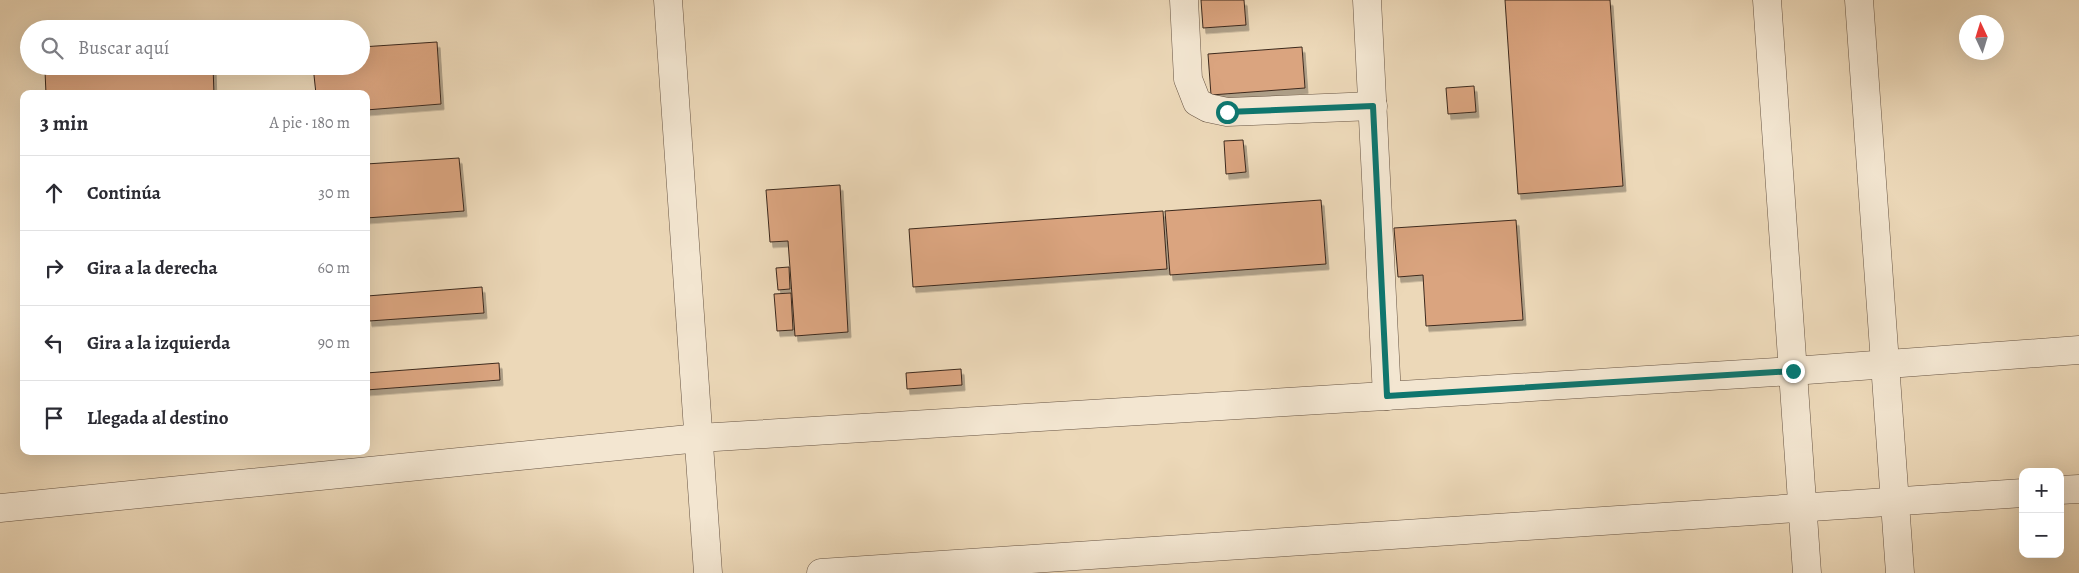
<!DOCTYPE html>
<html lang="es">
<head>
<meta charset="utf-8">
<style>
	body { margin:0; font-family:Alegreya,serif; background:#f7f7f7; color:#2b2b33 }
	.controls { position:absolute; right:15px; bottom:15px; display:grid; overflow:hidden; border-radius:10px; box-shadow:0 5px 20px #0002 }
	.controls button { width:45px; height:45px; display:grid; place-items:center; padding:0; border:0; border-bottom:1px solid #e1e1e2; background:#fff; color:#2b2b33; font:25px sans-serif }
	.compass { position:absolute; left:1959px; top:15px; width:45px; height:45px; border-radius:50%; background:#fff; box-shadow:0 5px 20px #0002; rotate:356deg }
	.stop { position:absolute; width:15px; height:15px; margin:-11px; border:4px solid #0f766e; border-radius:50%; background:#fff }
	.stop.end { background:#0f766e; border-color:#fff; box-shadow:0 1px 5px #0008 }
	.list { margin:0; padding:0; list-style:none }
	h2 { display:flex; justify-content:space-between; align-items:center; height:65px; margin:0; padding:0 20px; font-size:21px }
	h2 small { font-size:16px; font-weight:400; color:#7c7c81 }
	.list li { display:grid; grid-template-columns:32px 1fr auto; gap:15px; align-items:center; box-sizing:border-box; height:75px; padding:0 20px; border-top:1px solid #e1e1e2 }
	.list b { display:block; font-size:19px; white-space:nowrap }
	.list em { font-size:16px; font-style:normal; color:#7c7c81 }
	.icon { flex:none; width:28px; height:28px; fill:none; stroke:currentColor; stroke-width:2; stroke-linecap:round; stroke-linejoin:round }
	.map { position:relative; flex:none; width:2079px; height:573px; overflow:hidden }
	.search { position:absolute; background:#fff; box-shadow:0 5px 20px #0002; left:20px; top:20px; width:350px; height:55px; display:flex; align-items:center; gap:12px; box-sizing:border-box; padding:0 18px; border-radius:28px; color:#7c7c81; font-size:19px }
	.panel { position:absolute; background:#fff; box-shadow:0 5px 20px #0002; left:20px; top:90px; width:350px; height:365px; border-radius:10px }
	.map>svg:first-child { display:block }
	.building { fill:#daa47f; stroke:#3c291d; filter:url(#shadow) }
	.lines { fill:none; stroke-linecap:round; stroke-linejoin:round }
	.minor-casing { stroke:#685544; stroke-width:29 }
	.minor { stroke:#f3e6d1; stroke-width:28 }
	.route { stroke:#0f766e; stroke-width:6 }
</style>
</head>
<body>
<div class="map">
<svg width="2079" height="573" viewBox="0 0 2079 573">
	<defs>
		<filter id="shadow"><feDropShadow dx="3" dy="5.5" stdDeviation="0" flood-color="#0004"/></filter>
	</defs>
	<rect width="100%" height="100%" fill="#ecd8b8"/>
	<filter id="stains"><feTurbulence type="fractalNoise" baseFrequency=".004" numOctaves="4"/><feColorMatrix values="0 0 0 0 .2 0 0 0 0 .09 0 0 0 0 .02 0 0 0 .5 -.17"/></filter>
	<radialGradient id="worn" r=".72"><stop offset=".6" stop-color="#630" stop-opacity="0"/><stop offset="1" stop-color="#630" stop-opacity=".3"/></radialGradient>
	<g class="building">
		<path d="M 1201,0 L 1244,0 L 1246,25 L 1203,28 Z"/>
		<path d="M 1505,0 L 1610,0 L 1623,186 L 1518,194 Z"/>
		<path d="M 437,42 L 441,104 L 366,110 L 366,94 L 316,94 L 313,66 L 361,66 L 361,47 Z"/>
		<path d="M 1302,47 L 1305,88 L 1211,95 L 1208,54 Z"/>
		<path d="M 108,66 L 213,66 L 214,94 L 46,94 L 45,71 Z"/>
		<path d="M 1474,86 L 1476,112 L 1448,114 L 1446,88 Z"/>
		<path d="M 1243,140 L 1246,172 L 1226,174 L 1224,141 Z"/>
		<path d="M 459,158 L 464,211 L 366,218 L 366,164 Z"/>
		<path d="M 840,185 L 848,332 L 795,336 L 788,241 L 770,242 L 766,190 Z"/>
		<path d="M 1321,200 L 1326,264 L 1170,275 L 1165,211 Z"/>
		<path d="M 1163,211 L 1167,269 L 913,287 L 909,229 Z"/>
		<path d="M 1516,220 L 1523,320 L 1426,326 L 1423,275 L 1398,277 L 1394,228 Z"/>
		<path d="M 789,267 L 790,289 L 778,290 L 776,268 Z"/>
		<path d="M 482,287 L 484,313 L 369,321 L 367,296 Z"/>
		<path d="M 791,293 L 793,330 L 777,331 L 774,294 Z"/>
		<path d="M 499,363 L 500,380 L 366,390 L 366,373 Z"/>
		<path d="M 961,369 L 962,385 L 907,389 L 906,373 Z"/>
	</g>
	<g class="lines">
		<g class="minor-casing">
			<g id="minor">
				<path d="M 668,0 L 708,573"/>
				<path d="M 1184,0 L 1188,79 L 1197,102 L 1208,108 L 1227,112 L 1373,106"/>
				<path d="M 1367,0 L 1387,396"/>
				<path d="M 1767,0 L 1807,573"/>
				<path d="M 1859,0 L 1900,573"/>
				<path d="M 2060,490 L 2079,489"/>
				<path d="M 0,508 L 699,438 L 1793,371 L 2079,350"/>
				<path d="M 821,573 L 2023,493"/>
			</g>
		</g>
		<use href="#minor" class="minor"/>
	</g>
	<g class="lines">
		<path class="route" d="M 1227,112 L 1373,106 L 1387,396 L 1793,371"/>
	</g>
	<rect width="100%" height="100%" filter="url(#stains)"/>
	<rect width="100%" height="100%" fill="url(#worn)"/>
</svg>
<div class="controls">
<button>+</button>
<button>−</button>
</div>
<svg class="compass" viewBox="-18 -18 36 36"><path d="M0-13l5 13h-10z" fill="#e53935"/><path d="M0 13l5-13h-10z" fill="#7c7c81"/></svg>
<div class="stop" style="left:1227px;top:112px"></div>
<div class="stop end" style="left:1793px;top:371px"></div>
<div class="search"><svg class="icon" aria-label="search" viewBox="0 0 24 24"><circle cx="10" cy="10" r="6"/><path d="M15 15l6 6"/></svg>Buscar aquí</div>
<section class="panel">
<h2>3 min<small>A pie · 180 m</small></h2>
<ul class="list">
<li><svg class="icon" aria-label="ahead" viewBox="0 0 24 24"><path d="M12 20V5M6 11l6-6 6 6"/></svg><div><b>Continúa</b></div><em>30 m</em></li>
<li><svg class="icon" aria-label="right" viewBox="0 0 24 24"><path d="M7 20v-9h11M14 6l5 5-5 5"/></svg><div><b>Gira a la derecha</b></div><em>60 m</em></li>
<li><svg class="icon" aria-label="left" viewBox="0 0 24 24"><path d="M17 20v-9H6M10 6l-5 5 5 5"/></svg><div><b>Gira a la izquierda</b></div><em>90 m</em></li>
<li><svg class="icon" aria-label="arrive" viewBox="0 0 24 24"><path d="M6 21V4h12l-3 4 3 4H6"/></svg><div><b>Llegada al destino</b></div></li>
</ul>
</section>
</div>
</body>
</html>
